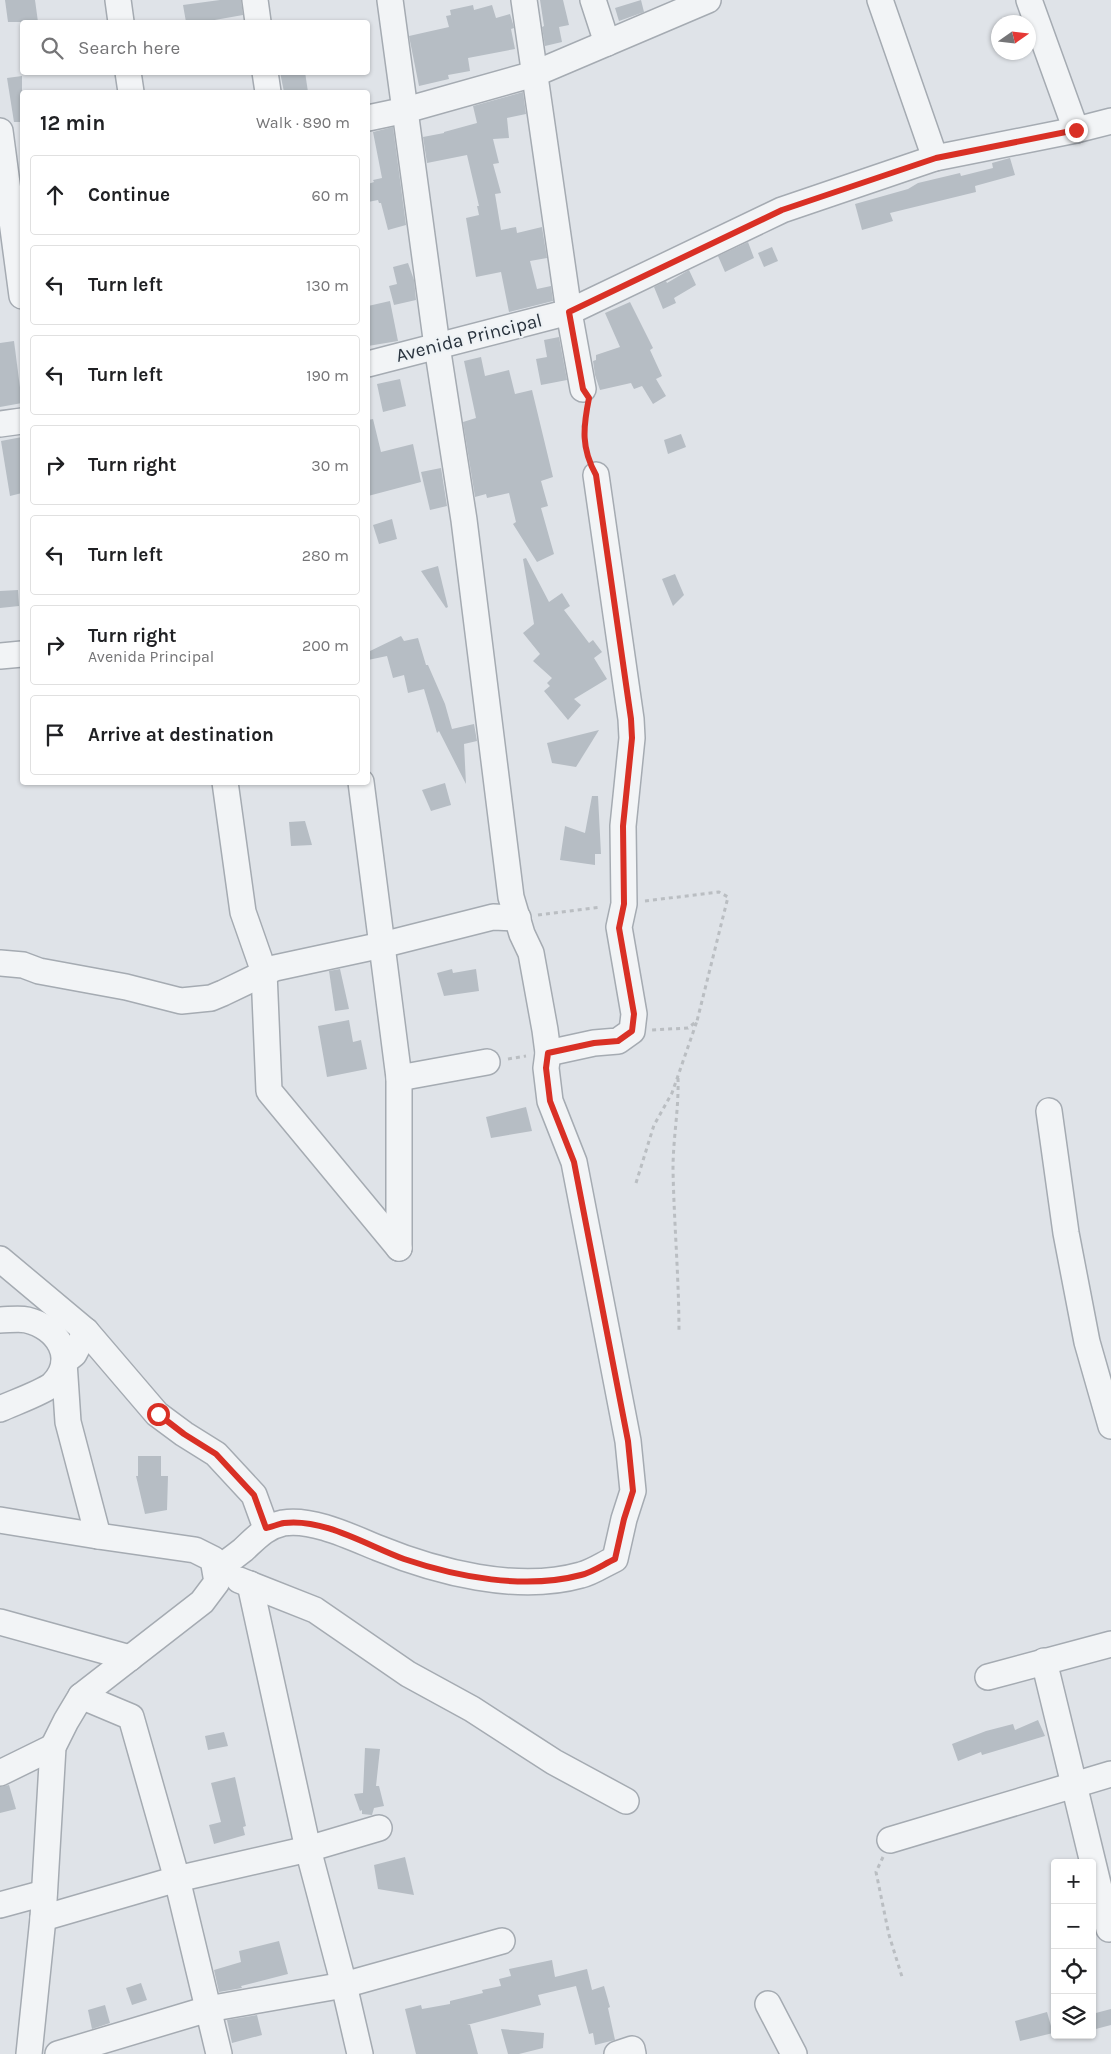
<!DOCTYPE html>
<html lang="en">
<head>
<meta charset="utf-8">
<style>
	body { margin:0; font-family:Karla,sans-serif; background:#f6f6f6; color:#202124 }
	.controls { position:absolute; right:15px; bottom:15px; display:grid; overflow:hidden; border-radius:5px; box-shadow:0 1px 4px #0004 }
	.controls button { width:45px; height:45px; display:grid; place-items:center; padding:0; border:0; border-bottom:1px solid #e0e0e0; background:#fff; color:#202124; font:25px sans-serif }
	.compass { position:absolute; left:991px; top:15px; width:45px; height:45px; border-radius:50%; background:#fff; box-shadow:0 1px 4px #0004; rotate:76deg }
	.stop { position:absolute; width:15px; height:15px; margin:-11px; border:4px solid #d93025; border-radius:50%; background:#fff }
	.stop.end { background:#d93025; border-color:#fff; box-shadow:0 1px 5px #0008 }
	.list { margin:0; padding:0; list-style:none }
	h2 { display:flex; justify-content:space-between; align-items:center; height:65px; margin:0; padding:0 20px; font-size:21px }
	h2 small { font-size:16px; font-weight:400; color:#757577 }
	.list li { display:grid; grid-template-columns:32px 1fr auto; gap:15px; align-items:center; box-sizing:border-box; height:80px; margin:0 10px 10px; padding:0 10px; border:1px solid #e0e0e0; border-radius:5px }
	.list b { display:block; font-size:19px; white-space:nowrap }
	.list p { margin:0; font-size:16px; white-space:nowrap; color:#757577 }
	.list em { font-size:16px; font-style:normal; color:#757577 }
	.icon { flex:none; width:28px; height:28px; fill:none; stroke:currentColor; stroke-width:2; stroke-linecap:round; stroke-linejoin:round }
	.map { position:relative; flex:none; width:1111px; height:2054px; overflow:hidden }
	.search { position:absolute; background:#fff; box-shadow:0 1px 4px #0004; left:20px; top:20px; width:350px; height:55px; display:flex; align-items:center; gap:12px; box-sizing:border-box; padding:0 18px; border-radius:5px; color:#757577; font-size:19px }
	.panel { position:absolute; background:#fff; box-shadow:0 1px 4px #0004; left:20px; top:90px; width:350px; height:695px; border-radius:5px }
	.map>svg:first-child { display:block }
	.building { fill:#b6bdc4 }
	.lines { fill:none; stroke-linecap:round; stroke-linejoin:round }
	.minor-casing { stroke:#a5abb2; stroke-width:28 }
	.path { stroke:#babec2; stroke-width:3; stroke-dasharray:4 4; stroke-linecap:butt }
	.minor { stroke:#f2f4f6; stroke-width:25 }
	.route { stroke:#d93025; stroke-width:6 }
	.labels { text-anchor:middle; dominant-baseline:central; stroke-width:4.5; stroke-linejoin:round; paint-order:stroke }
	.street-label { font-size:19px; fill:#29333e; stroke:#eef2f5 }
</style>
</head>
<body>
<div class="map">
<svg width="1111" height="2054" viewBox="0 0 1111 2054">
	<rect width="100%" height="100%" fill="#dfe3e8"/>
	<g class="building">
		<path d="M 5,0 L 35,0 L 38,22 L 8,22 Z"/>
		<path d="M 220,0 L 241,0 L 243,15 L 209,21 L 209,22 L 186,22 L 183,5 Z"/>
		<path d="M 540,0 L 563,0 L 569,25 L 559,27 L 562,42 L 545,46 L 542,27 L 544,26 Z"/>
		<path d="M 641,0 L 644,12 L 619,21 L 615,8 Z"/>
		<path d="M 473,5 L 474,10 L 492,5 L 496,18 L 510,14 L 513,24 L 514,28 L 511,29 L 515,49 L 468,58 L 470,71 L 448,75 L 449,79 L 419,86 L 409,36 L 449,27 L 446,16 L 451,15 L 450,10 Z"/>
		<path d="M 280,72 L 305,72 L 308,92 L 284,92 Z"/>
		<path d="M 22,76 L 22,122 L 14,122 L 7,78 Z"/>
		<path d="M 523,92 L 526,114 L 507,118 L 509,138 L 493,139 L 499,163 L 493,164 L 501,193 L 495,194 L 501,230 L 516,227 L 517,233 L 542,227 L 547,258 L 530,261 L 537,289 L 551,286 L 553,301 L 509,312 L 501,272 L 476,277 L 466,218 L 479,215 L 477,206 L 479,206 L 467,155 L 427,163 L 423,137 L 444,133 L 444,132 L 477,123 L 473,106 Z"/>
		<path d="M 393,127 L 406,225 L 388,230 L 381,203 L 379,203 L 378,200 L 368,202 L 368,184 L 374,182 L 373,180 L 382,178 L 373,132 Z"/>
		<path d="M 1010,158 L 1015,175 L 975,186 L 976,192 L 890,213 L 893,221 L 862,230 L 855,204 L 908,189 L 918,183 L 960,173 L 961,176 L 993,168 L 992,163 Z"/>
		<path d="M 748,242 L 754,258 L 725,272 L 718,256 Z"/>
		<path d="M 772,247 L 778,261 L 764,267 L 758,253 Z"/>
		<path d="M 408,263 L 414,280 L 416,300 L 394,305 L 389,286 L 397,284 L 393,267 Z"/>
		<path d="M 689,270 L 696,285 L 674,298 L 676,303 L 663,309 L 654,287 L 666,281 L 667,283 Z"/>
		<path d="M 390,301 L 398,341 L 368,346 L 368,306 Z"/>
		<path d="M 630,302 L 653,348 L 650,350 L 662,376 L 656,379 L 666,396 L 653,404 L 642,386 L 634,389 L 631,383 L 600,390 L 595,375 L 593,361 L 596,360 L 596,355 L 620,347 L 605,313 Z"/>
		<path d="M 559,337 L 567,380 L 541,385 L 536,359 L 547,357 L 544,340 Z"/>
		<path d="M 14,341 L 22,403 L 0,407 L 0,343 Z"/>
		<path d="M 481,357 L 485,376 L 509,370 L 515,394 L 532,390 L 553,477 L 541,481 L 548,506 L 541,508 L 554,554 L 537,562 L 513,524 L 516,522 L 509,493 L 487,498 L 486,494 L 475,497 L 463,422 L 476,418 L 464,361 Z"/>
		<path d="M 400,379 L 406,406 L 383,412 L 377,384 Z"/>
		<path d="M 373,419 L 381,452 L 413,444 L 421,482 L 368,496 L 368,420 Z"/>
		<path d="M 681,434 L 686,447 L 668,454 L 664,440 Z"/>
		<path d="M 22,437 L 22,493 L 10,496 L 1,441 Z"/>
		<path d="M 441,468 L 447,506 L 430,510 L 421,472 Z"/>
		<path d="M 392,519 L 397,539 L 379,544 L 373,525 Z"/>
		<path d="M 526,558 L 549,602 L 562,593 L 570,606 L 564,610 L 589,643 L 593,640 L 602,652 L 594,658 L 607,679 L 574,699 L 581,705 L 568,720 L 544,691 L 550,686 L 547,683 L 552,678 L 533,661 L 540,654 L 523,633 L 534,624 L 523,559 Z"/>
		<path d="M 438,566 L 448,607 L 446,608 L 421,571 Z"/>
		<path d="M 675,574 L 684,595 L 673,606 L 662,579 Z"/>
		<path d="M 18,590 L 19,606 L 0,608 L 0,591 Z"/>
		<path d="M 401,636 L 404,641 L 418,638 L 426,665 L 428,665 L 445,704 L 452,729 L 474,724 L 477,741 L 464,744 L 466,784 L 439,731 L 437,733 L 424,689 L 408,693 L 404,675 L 393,678 L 387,656 L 368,660 L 368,652 Z"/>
		<path d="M 599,730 L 576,767 L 552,763 L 547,743 Z"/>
		<path d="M 445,783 L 451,805 L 431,811 L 422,790 Z"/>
		<path d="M 592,796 L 598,796 L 601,854 L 595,854 L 595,865 L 560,860 L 565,826 L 585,833 Z"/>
		<path d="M 305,821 L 312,845 L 291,846 L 289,822 Z"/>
		<path d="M 340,969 L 349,1009 L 335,1011 L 329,971 Z"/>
		<path d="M 452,969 L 453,973 L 476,969 L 479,991 L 444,996 L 437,973 Z"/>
		<path d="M 349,1020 L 353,1042 L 361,1040 L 367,1069 L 327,1077 L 318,1026 Z"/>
		<path d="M 526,1107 L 532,1131 L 491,1138 L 486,1117 Z"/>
		<path d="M 138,1456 L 161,1456 L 161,1476 L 168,1476 L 167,1510 L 145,1514 L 136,1476 L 138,1476 Z"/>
		<path d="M 1038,1720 L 1045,1736 L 982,1755 L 981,1752 L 958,1761 L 952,1744 L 986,1731 L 1013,1724 L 1015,1730 Z"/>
		<path d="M 224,1732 L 228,1746 L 208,1750 L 205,1736 Z"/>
		<path d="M 365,1748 L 380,1749 L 376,1786 L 379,1786 L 384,1806 L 374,1808 L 372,1815 L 362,1814 L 362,1810 L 360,1811 L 354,1794 L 363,1793 Z"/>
		<path d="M 235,1777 L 246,1826 L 243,1827 L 245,1835 L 214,1844 L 209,1825 L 221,1822 L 211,1783 Z"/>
		<path d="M 9,1785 L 16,1809 L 0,1813 L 0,1787 Z"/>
		<path d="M 405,1857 L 414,1895 L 378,1889 L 374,1865 Z"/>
		<path d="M 279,1941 L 288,1974 L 241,1986 L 242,1988 L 219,1992 L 214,1970 L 241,1962 L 239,1951 Z"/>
		<path d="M 552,1960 L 555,1977 L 587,1969 L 592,1990 L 604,1986 L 610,2007 L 608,2008 L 615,2040 L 595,2045 L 593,2033 L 589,2034 L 576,1986 L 538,1995 L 541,2005 L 467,2025 L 470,2025 L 478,2054 L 416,2054 L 405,2009 L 421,2005 L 422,2009 L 450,2004 L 450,2001 L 483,1993 L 482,1990 L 501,1986 L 499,1979 L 511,1976 L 509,1969 Z"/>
		<path d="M 141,1983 L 147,2000 L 132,2005 L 126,1988 Z"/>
		<path d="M 105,2005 L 110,2023 L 92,2029 L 88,2010 Z"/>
		<path d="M 1111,2009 L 1111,2025 L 1092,2030 L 1092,2014 Z"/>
		<path d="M 1047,2012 L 1053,2033 L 1020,2041 L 1015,2021 Z"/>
		<path d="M 257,2015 L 262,2035 L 232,2043 L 227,2020 Z"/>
		<path d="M 501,2029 L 544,2033 L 543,2048 L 519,2054 L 508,2054 Z"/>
	</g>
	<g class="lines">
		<g class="minor-casing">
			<g id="minor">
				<path d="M 118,0 L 121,22"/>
				<path d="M 255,0 L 258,22"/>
				<path d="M 524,0 L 569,312 L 583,389"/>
				<path d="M 593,0 L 607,43"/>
				<path d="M 880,0 L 935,158"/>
				<path d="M 1029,0 L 1076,130"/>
				<path d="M 128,72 L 131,92"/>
				<path d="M 265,72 L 268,92"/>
				<path d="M 368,118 L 406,110 L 534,74 L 708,0"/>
				<path d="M 0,131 L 22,296"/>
				<path d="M 368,364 L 569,312 L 782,210 L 935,158 L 1076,130 L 1111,121"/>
				<path d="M 0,424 L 22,421"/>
				<path d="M 0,656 L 22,654"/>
				<path d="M 225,782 L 243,912 L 264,972 L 269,1091 L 399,1248"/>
				<path d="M 361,782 L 399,1078 L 399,1248"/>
				<path d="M 0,963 L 23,965 L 39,971 L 126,987 L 181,1001 L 211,998 L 223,993 L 275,968 L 382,945 L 493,917 L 518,918"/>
				<path d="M 548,1053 L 594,1043 L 618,1041 L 632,1031 L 634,1014 L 619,927 L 624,904 L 623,826 L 632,738 L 631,719 L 596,475"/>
				<path d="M 399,1078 L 487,1062"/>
				<path d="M 1049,1111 L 1066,1233 L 1087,1342 L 1111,1426"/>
				<path d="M 0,1259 L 86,1331 L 157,1414 L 184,1434 L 216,1454 L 254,1495 L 266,1528"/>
				<path d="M 0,1320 C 8,1320 19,1318 27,1320 C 57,1327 78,1358 53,1384 C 44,1392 13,1403 0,1409"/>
				<path d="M 86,1331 L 74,1354 L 64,1362 L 68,1422 L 98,1536"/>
				<path d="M 0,1520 L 98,1536 L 195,1550 L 213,1559 L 217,1582 L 202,1602 L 81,1696 L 66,1721 L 53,1747 L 43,1918 L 29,2054"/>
				<path d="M 216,1570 C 225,1564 234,1557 243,1550 C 256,1538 265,1527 283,1523 C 312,1518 351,1537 378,1548 C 437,1572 517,1593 581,1575 C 593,1572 604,1564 615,1559 L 624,1519 L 633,1491 L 628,1441 L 574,1162 L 550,1101 L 546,1068 L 548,1053 L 545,1030 L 531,953 L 522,934 L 511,897 L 464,520 L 437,346 L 390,0"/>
				<path d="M 239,1580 L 315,1610 L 408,1674 L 472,1709 L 554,1762 L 626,1801"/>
				<path d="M 250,1584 L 308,1849 L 344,1985 L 360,2054"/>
				<path d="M 0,1622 L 130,1658"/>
				<path d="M 1044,1661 L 1109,1929"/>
				<path d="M 988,1677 L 1111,1644"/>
				<path d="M 81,1696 L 131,1717 L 177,1879 L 219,2054"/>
				<path d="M 0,1773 L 53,1747"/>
				<path d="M 890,1840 L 1111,1774"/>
				<path d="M 0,1905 L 44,1893"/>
				<path d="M 43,1918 L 177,1879 L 308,1849 L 379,1828"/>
				<path d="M 768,2004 L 794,2054"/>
				<path d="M 58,2054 L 208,2009 L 344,1985 L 502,1941"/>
				<path d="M 617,2054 L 632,2049 L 633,2054"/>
			</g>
		</g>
		<g class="path">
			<path d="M 587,408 L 583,426 L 588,456"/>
			<path d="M 645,901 L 719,892 L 728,897 L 697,1021 L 688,1028 L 651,1030"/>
			<path d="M 538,915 L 601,907"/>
			<path d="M 508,1059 L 526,1056"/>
			<path d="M 678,1078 C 679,1109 673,1138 673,1169 C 674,1224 679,1278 679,1333"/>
			<path d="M 636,1183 L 654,1125 L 672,1093 L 697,1021"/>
			<path d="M 883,1857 L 876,1872 L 889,1935 L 903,1980"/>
		</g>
		<use href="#minor" class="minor"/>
	</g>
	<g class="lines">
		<path class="route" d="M 158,1414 L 184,1434 L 216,1454 L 254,1495 L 266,1528 C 272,1527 278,1524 284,1523 C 324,1518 368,1546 404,1559 C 457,1577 525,1590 581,1575 C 593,1572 604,1564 615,1559 L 624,1519 L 633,1491 L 628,1441 L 574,1162 L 550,1101 L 546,1068 L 548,1053 L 594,1043 L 618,1041 L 632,1031 L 634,1014 L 619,928 L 624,904 L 623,826 L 632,738 L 631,719 L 596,475 C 581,448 583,428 589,398 L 583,389 L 569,312 L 782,210 L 936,158 L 1076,130"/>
	</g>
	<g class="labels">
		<g class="street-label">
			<text transform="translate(469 338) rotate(-14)">Avenida Principal</text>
		</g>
	</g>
</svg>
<div class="controls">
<button>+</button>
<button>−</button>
<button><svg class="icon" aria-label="locate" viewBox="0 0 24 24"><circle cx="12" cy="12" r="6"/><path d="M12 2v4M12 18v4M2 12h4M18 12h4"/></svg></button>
<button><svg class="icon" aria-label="layers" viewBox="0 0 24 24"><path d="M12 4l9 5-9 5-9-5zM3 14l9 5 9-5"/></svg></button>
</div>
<svg class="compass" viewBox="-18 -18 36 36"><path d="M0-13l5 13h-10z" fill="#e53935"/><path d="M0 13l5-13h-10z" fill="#757577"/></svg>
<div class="stop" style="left:158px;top:1414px"></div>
<div class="stop end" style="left:1076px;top:130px"></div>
<div class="search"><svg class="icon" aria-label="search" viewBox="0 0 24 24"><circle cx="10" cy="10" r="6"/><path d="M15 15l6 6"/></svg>Search here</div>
<section class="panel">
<h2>12 min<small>Walk · 890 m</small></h2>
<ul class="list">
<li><svg class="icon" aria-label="ahead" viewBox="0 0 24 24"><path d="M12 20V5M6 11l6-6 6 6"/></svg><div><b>Continue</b></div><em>60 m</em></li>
<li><svg class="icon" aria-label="left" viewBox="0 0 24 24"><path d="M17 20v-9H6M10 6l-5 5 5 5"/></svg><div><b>Turn left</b></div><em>130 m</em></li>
<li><svg class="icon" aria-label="left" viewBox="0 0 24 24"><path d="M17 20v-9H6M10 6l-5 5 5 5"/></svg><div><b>Turn left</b></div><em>190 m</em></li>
<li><svg class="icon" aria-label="right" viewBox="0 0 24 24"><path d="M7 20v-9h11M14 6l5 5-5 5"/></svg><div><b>Turn right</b></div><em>30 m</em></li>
<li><svg class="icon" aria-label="left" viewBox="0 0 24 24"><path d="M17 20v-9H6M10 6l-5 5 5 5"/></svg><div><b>Turn left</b></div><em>280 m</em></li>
<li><svg class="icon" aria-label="right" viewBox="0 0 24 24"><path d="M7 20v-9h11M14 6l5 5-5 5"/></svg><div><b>Turn right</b><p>Avenida Principal</p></div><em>200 m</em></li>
<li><svg class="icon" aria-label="arrive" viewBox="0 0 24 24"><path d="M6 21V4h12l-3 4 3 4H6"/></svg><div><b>Arrive at destination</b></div></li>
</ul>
</section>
</div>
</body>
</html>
